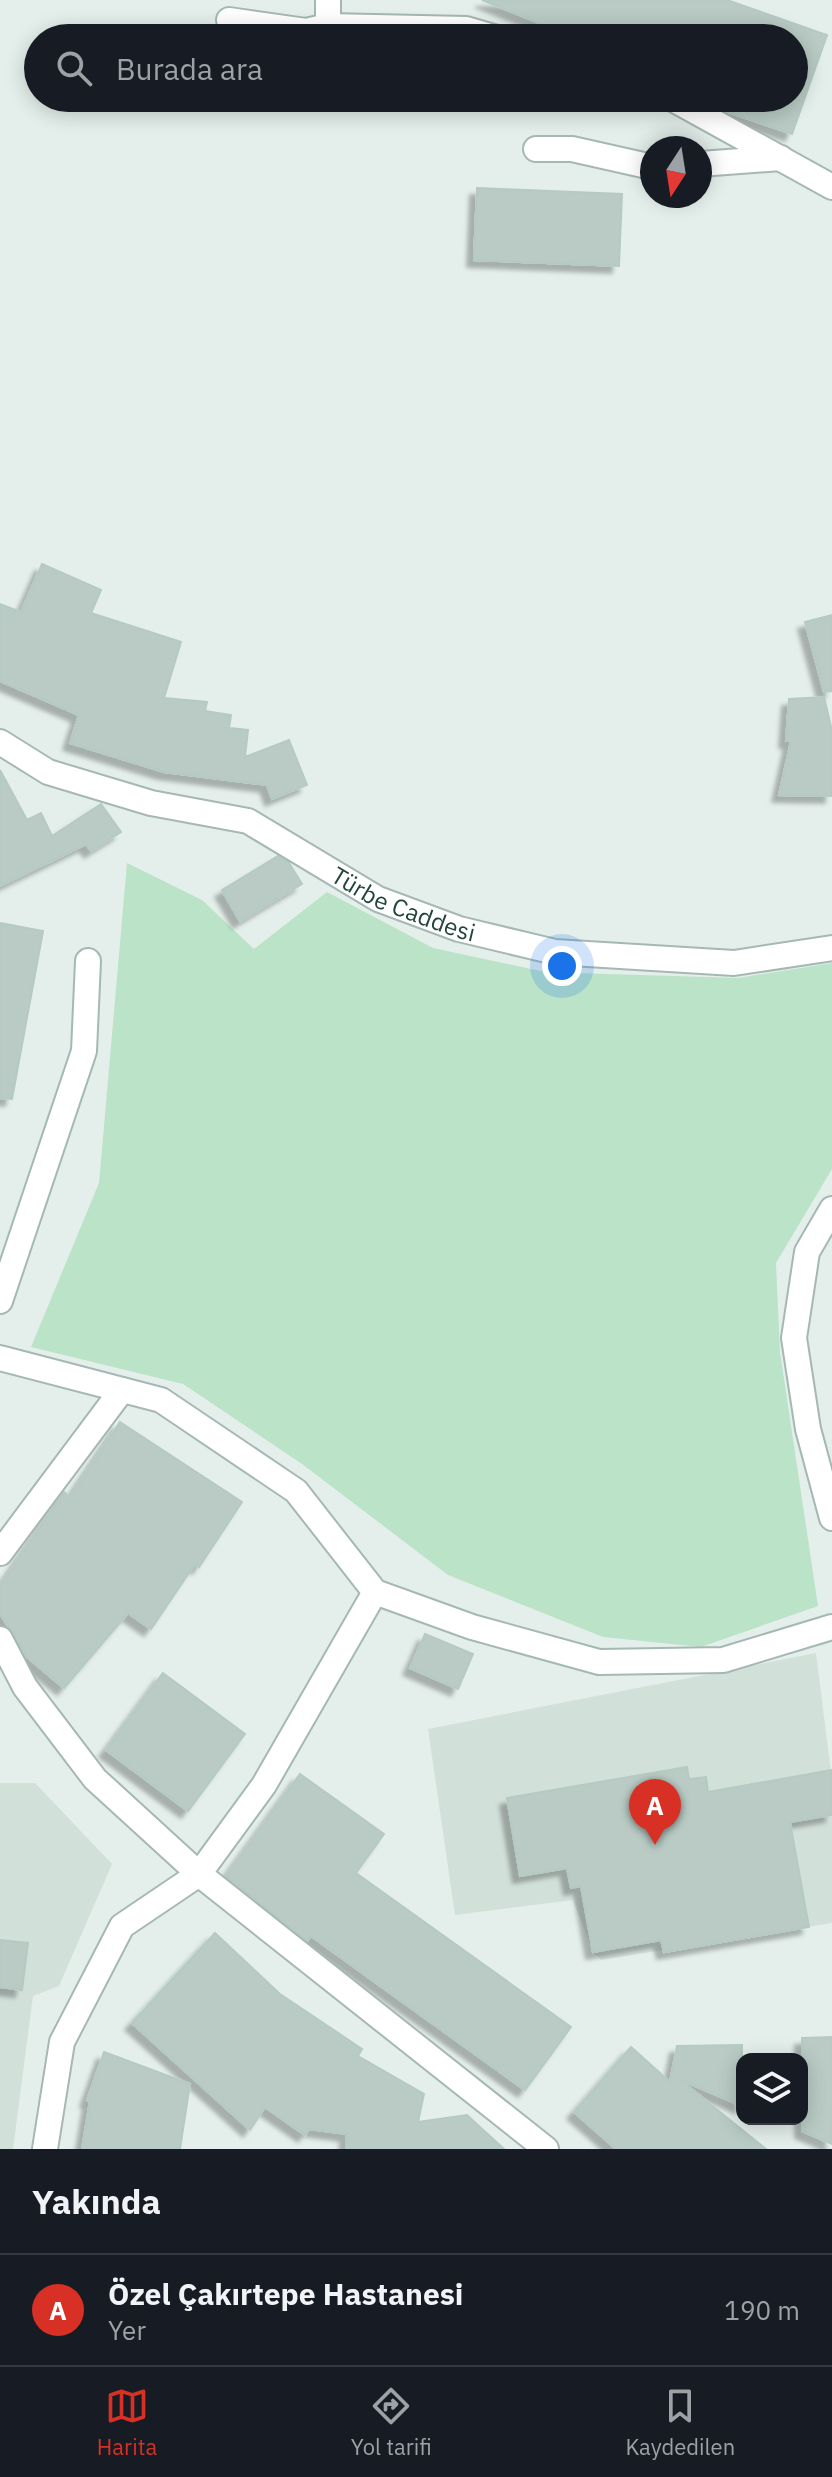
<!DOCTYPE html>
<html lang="tr">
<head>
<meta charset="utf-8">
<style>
	body { margin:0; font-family:"IBM Plex Sans",sans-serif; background:#20242c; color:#f1f3f6 }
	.controls { position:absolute; right:24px; bottom:24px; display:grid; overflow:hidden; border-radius:16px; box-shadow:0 4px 20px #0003 }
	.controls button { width:72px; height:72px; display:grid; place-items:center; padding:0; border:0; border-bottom:2px solid #363941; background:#171b24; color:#f1f3f6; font:40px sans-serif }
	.compass { position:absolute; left:640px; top:136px; width:72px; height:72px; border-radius:50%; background:#171b24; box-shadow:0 4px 20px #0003; rotate:192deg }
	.you { position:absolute; left:562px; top:966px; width:28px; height:28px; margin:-20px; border:6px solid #fff; border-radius:50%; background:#1a73e8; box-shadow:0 0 0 12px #1a73e833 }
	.badge { display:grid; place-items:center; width:52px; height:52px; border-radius:50%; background:#d93025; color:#fff; font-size:26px; font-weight:700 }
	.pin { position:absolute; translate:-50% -66px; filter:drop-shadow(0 2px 4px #0008) }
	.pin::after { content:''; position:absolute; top:42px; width:28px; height:24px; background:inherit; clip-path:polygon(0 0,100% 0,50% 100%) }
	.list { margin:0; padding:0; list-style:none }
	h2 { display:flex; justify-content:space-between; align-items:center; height:104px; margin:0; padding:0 32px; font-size:34px }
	h2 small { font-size:26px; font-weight:400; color:#9ea1a6 }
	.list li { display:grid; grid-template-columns:52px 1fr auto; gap:24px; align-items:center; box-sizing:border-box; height:112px; padding:0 32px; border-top:2px solid #363941 }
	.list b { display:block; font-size:30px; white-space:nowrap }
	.list p { margin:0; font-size:26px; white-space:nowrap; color:#9ea1a6 }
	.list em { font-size:26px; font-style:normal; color:#9ea1a6 }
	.icon { flex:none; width:44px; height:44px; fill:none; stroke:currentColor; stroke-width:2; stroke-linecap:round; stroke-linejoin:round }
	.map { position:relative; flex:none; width:832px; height:2149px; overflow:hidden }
	.search { position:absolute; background:#171b24; box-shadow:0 4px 20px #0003; left:24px; right:24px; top:24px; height:88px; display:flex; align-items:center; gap:20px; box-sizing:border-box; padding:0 28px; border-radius:44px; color:#9ea1a6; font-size:30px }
	.sheet { height:216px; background:#171b24 }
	nav { display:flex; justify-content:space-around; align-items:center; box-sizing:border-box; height:112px; border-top:2px solid #363941; background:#171b24; font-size:22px; color:#9ea1a6 }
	nav a { display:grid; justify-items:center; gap:4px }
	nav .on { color:#d93025 }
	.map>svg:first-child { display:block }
	.built { fill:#d2e0da }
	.green { fill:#bbe3c7 }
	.building { fill:#b9cbc4; stroke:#b5cac2; stroke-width:2; filter:url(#shadow) }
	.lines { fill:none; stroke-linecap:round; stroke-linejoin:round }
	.minor-casing { stroke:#a6b8b3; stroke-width:28 }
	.minor { stroke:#fff; stroke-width:24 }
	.labels { text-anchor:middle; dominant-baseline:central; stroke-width:6; stroke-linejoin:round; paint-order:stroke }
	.street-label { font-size:24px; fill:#21443b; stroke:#f6fbf8 }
</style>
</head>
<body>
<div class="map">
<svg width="832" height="2149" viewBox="0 0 832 2149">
	<defs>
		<filter id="shadow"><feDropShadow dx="-7" dy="7" stdDeviation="2" flood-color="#0004"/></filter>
	</defs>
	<rect width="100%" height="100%" fill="#e4efeb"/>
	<g class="built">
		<path d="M 816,1653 L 832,1780 L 832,1923 L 601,1960 L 593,1952 L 573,1900 L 455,1915 L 428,1729 Z"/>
		<path d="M 0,1783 L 35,1783 L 112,1864 L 59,1986 L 33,1996 L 13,2149 L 0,2149 Z"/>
	</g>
	<path class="green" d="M 127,863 L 202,900 L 254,949 L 327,892 L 433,948 L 545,972 L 738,978 L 832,963 L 832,1169 L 776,1263 L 780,1352 L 818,1606 L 701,1647 L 603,1637 L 448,1575 L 302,1464 L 183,1384 L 31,1347 L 99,1183 Z"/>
	<g class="building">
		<path d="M 482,0 L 727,0 L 827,35 L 792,134 L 728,112 L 702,98 L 794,98 L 794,38 L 577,38 Z"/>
		<path d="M 477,188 L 622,194 L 619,266 L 474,260 Z"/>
		<path d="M 42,564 L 101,590 L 91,613 L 181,642 L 164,698 L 207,702 L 205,711 L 231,715 L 229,728 L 248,730 L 245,757 L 289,740 L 307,785 L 272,799 L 267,785 L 164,772 L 70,743 L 79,715 L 0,681 L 0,604 L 21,612 Z"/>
		<path d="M 832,615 L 832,691 L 824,692 L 805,622 Z"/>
		<path d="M 824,697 L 832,731 L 832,796 L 779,795 L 791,741 L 786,741 L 789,699 Z"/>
		<path d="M 0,770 L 27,820 L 41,813 L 52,836 L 101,804 L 121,832 L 91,851 L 86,844 L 0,886 Z"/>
		<path d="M 278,856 L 289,863 L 302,884 L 240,921 L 222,890 Z"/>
		<path d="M 0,923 L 43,931 L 12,1099 L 0,1098 Z"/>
		<path d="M 120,1422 L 242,1502 L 199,1567 L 195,1564 L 151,1629 L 128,1613 L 64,1688 L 26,1656 L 0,1613 L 0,1586 L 64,1492 L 70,1497 Z"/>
		<path d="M 425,1634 L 473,1654 L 458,1689 L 410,1668 Z"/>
		<path d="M 163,1673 L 245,1734 L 188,1811 L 106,1750 Z"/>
		<path d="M 687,1767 L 689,1779 L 706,1777 L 708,1792 L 832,1770 L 832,1815 L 790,1822 L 809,1927 L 664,1952 L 661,1940 L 593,1952 L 581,1886 L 571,1888 L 567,1868 L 520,1876 L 507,1798 Z"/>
		<path d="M 300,1774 L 384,1834 L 356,1873 L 571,2027 L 525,2090 L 311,1936 L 307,1941 L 226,1876 Z"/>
		<path d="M 215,1933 L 280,1994 L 362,2049 L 358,2056 L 424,2094 L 418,2122 L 467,2115 L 504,2149 L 346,2149 L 347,2134 L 309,2129 L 305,2135 L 265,2107 L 250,2130 L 132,2023 Z"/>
		<path d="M 0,1940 L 28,1943 L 22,1990 L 0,1987 Z"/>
		<path d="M 832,2037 L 832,2144 L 802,2131 L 802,2038 Z"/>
		<path d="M 742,2045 L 742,2106 L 679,2079 L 766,2149 L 616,2149 L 574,2112 L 631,2047 L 670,2082 L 677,2046 Z"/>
		<path d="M 104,2052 L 190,2084 L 180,2149 L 82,2149 L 90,2101 L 87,2100 Z"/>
	</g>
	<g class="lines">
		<g class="minor-casing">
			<g id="minor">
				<path d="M 328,0 L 328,26"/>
				<path d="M 229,20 L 306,31 L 328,26 L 466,29 L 497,38"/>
				<path d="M 671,98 L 832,187"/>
				<path d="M 536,149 L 572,149 L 652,167"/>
				<path d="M 700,164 L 781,158"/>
				<path id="s1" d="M 0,742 L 48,772 L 151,803 L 248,821 L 378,899 L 459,929 L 555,952 L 734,963 L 832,948"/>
				<path d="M 832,1209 L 807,1252 L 794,1338 L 808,1429 L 832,1518"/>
				<path d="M 0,1301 L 84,1051 L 88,961"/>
				<path d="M 0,1358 L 161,1400 L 296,1491 L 375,1592 L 472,1627 L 599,1662 L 723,1660 L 832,1627"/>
				<path d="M 0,1553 L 122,1390"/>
				<path d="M 0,1639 L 25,1687 L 95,1779 L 199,1874 L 546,2149"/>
				<path d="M 45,2149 L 62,2042 L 122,1926 L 199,1874 L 264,1785 L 375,1592"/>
			</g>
		</g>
		<use href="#minor" class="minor"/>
	</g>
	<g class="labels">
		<g class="street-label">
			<text stroke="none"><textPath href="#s1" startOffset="440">Türbe Caddesi</textPath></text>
		</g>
	</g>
</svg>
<div class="controls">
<button><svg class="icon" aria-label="layers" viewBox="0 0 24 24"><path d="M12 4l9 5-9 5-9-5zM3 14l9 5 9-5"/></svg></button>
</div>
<svg class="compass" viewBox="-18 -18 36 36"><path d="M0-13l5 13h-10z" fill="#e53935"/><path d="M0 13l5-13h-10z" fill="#9ea1a6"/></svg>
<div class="you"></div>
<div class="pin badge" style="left:655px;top:1845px">A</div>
<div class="search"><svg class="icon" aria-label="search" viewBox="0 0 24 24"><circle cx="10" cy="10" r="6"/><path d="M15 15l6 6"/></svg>Burada ara</div>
</div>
<section class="sheet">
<h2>Yakında<small></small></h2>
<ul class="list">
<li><span class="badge">A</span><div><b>Özel Çakırtepe Hastanesi</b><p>Yer</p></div><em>190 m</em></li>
</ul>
</section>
<nav>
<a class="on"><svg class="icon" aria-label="map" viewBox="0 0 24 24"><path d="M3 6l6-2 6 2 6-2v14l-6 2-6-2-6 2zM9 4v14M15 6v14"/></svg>Harita</a>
<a><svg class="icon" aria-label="directions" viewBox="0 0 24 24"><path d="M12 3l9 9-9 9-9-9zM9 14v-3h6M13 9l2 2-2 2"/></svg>Yol tarifi</a>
<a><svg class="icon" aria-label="saved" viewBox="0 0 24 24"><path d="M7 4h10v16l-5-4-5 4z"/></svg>Kaydedilen</a>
</nav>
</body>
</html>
